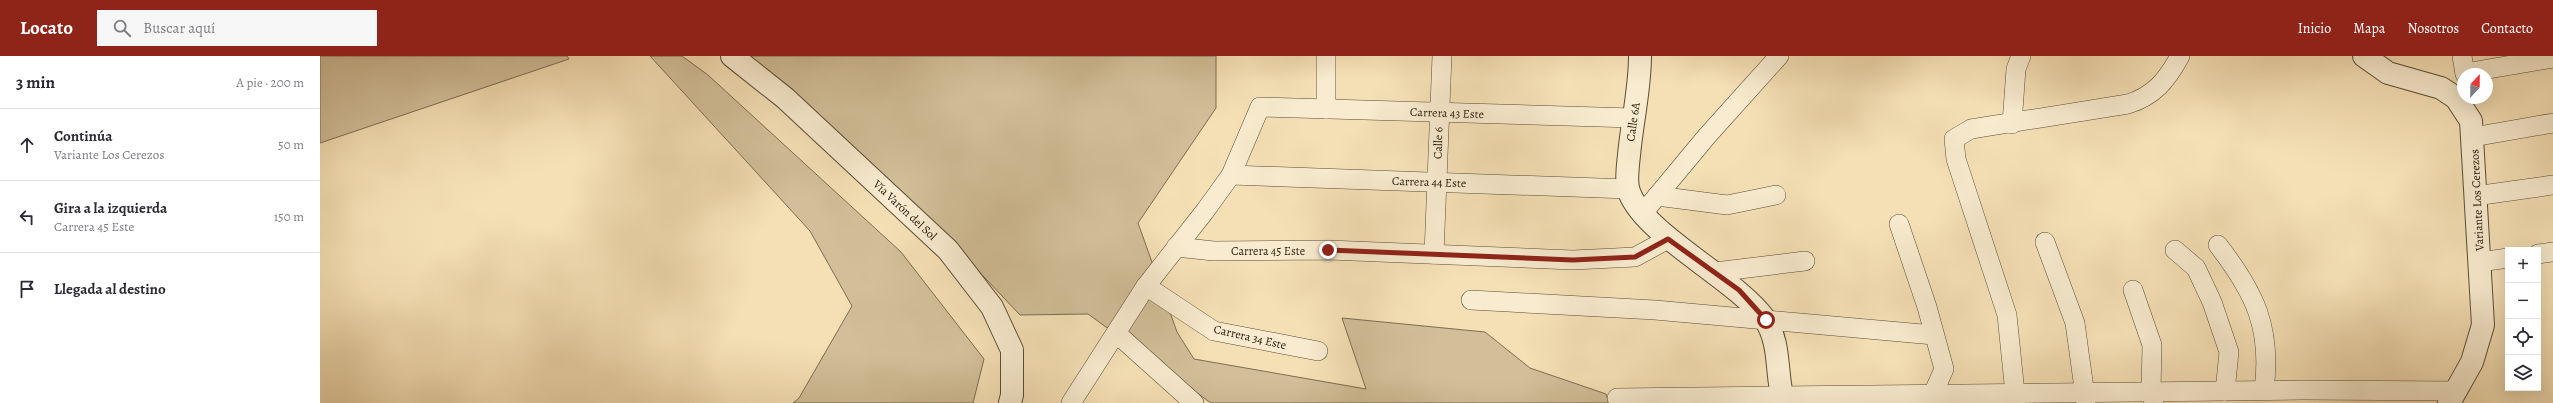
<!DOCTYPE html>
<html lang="es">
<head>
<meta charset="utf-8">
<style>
	body { margin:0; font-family:Alegreya,serif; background:#f7f7f7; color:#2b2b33 }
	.controls { position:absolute; right:12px; bottom:12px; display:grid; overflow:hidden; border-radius:0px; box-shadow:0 4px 16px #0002 }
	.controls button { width:36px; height:36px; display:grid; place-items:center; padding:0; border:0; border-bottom:1px solid #e1e1e2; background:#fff; color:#2b2b33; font:20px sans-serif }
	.compass { position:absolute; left:2137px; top:12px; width:36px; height:36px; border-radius:50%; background:#fff; box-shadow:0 4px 16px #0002; rotate:22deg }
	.stop { position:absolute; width:12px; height:12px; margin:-9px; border:3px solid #8f2418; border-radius:50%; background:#fff }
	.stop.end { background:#8f2418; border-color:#fff; box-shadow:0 1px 4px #0008 }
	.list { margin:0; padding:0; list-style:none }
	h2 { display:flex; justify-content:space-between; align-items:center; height:52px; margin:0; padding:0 16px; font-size:17px }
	h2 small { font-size:13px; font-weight:400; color:#7c7c81 }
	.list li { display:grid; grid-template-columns:26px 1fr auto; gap:12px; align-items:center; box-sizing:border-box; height:72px; padding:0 16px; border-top:1px solid #e1e1e2 }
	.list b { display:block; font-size:15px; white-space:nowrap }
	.list p { margin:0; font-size:13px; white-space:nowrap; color:#7c7c81 }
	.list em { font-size:13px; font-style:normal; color:#7c7c81 }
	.icon { flex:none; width:22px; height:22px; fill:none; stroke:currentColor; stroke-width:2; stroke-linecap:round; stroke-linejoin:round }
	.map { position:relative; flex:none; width:2233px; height:347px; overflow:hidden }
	header { display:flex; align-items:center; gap:24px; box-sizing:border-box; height:56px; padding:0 20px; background:#8f2418; color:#fff }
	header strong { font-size:19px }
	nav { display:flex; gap:22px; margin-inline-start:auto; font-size:14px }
	.search { width:280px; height:36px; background:#f7f7f7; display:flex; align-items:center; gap:10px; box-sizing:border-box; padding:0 14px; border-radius:0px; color:#7c7c81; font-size:15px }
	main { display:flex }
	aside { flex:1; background:#fff }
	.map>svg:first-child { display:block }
	.green { fill:#d2bf99; stroke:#7c6d54 }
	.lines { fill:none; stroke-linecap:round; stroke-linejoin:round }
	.minor-casing { stroke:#5a4c38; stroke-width:20 }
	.tertiary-casing { stroke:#5a4c38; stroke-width:24 }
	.minor { stroke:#f8ebcf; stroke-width:19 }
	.tertiary { stroke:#f8ebcf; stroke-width:22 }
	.route { stroke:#8f2418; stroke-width:5 }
	.labels { text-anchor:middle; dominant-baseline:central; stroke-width:3; stroke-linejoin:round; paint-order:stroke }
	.street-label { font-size:12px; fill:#261b0e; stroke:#f8ebcf }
</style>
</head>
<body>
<header>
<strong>Locato</strong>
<div class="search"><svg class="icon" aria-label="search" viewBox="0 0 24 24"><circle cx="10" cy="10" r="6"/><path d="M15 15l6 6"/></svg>Buscar aquí</div>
<nav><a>Inicio</a><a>Mapa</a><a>Nosotros</a><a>Contacto</a></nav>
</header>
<main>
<aside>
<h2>3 min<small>A pie · 200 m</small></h2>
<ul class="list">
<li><svg class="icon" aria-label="ahead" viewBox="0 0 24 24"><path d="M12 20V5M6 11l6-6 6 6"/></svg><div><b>Continúa</b><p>Variante Los Cerezos</p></div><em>50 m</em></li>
<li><svg class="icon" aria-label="left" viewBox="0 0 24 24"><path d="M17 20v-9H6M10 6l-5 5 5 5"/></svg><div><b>Gira a la izquierda</b><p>Carrera 45 Este</p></div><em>150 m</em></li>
<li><svg class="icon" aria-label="arrive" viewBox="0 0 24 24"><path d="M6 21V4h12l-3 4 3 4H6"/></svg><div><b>Llegada al destino</b></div></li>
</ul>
</aside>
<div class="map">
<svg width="2233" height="347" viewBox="0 0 2233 347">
	<rect width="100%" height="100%" fill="#f5e0b5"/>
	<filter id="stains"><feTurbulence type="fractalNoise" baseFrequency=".005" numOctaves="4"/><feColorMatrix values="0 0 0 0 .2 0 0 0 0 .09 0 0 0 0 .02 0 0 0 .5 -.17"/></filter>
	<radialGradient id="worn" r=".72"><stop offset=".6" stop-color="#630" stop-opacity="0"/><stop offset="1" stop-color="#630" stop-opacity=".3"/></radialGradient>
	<g class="green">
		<path d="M 0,0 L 247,0 L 249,3 L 0,87 Z"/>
		<path d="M 330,0 L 362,0 L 388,19 L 581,196 L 664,303 L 653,347 L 473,347 L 479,342 L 532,250 L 490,175 Z"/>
		<path d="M 429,0 L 896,0 L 896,52 L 818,167 L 857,276 L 874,303 L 1046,333 L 1022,262 L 1165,276 L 1210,312 L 1286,338 L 1289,347 L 891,347 L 768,258 L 700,259 L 649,205 Z"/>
	</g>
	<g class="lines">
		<g class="minor-casing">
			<g id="minor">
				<path d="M 1006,0 L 1006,53"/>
				<path d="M 2142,0 L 2145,18"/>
				<path d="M 2145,17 L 2233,2"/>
				<path d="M 1692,68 L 1696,13 L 1701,0"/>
				<path d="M 2153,81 L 2233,67"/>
				<path d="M 911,119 L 1308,133"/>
				<path d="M 1337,140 L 1407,149 L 1456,139"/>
				<path d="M 2155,140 L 2233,129"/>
				<path d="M 1323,157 L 1387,80 L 1459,0"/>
				<path d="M 1579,168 L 1607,251 L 1624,313 L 1613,338"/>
				<path d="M 1725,186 L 1755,267 L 1766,347"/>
				<path d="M 1898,189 C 1935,237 1952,272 1944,334"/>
				<path d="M 856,191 L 894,195 L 1009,194 L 1253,204 L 1315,201 L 1348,183"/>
				<path d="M 1855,194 L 1876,212 L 1892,246 L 1909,296 L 1905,335"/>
				<path d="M 1114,198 L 1122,0"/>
				<path d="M 2218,198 L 2233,196"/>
				<path d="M 2160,206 L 2188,202"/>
				<path d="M 1395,216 L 1485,205"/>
				<path d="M 826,230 L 894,275 L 998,295"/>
				<path d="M 1813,234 L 1832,289 L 1831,336 L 1834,347"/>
				<path d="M 1151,244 L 1335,254 L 1614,279"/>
				<path d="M 796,277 L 874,347"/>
				<path d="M 1297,342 L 1983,334 L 2137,335"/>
				<path d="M 751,347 L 826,230 L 885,155 L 911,119 L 940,51 L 1313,62"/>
				<path d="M 1696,347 L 1687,259 L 1636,103 L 1634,83 L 1651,73 L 1808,48 C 1834,40 1847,24 1860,0"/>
			</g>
		</g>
		<g class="tertiary-casing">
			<g id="tertiary">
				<path d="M 412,0 L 465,42 L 628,194 L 672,251 L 692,294 L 692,339 L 690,347"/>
				<path d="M 1320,0 C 1320,33 1312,66 1309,99 C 1308,109 1306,122 1308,132 C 1318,175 1414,221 1444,262 C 1462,287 1455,320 1464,347"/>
				<path d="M 2044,0 L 2068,17 L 2121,32 L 2136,42 L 2151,65 L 2163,269 L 2152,306 L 2129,347"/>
			</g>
		</g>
		<use href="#minor" class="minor"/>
		<use href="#tertiary" class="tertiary"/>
	</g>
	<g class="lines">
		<path class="route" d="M 1008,194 L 1253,204 L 1315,201 L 1348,183 L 1419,234 L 1446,264"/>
	</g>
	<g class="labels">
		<g class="street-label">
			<text transform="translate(1127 57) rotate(2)">Carrera 43 Este</text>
			<text transform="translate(1313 66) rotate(-82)">Calle 6A</text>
			<text transform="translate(1118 87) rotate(-88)">Calle 6</text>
			<text transform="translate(1109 126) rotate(2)">Carrera 44 Este</text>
			<text transform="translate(2157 144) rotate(-93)">Variante Los Cerezos</text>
			<text transform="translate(585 154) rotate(43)">Vía Varón del Sol</text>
			<text x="948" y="195">Carrera 45 Este</text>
			<text transform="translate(930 281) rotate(13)">Carrera 34 Este</text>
		</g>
	</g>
	<rect width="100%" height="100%" filter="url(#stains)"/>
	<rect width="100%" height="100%" fill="url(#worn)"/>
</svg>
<div class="controls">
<button>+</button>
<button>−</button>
<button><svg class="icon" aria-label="locate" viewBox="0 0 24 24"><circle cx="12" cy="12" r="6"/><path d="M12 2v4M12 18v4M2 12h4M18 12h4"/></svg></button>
<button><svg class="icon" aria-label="layers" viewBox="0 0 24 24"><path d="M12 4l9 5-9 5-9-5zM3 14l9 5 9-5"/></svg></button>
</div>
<svg class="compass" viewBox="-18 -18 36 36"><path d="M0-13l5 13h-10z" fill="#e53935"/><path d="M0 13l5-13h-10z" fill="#7c7c81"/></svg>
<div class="stop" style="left:1446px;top:264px"></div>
<div class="stop end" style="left:1008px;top:194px"></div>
</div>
</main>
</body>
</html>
